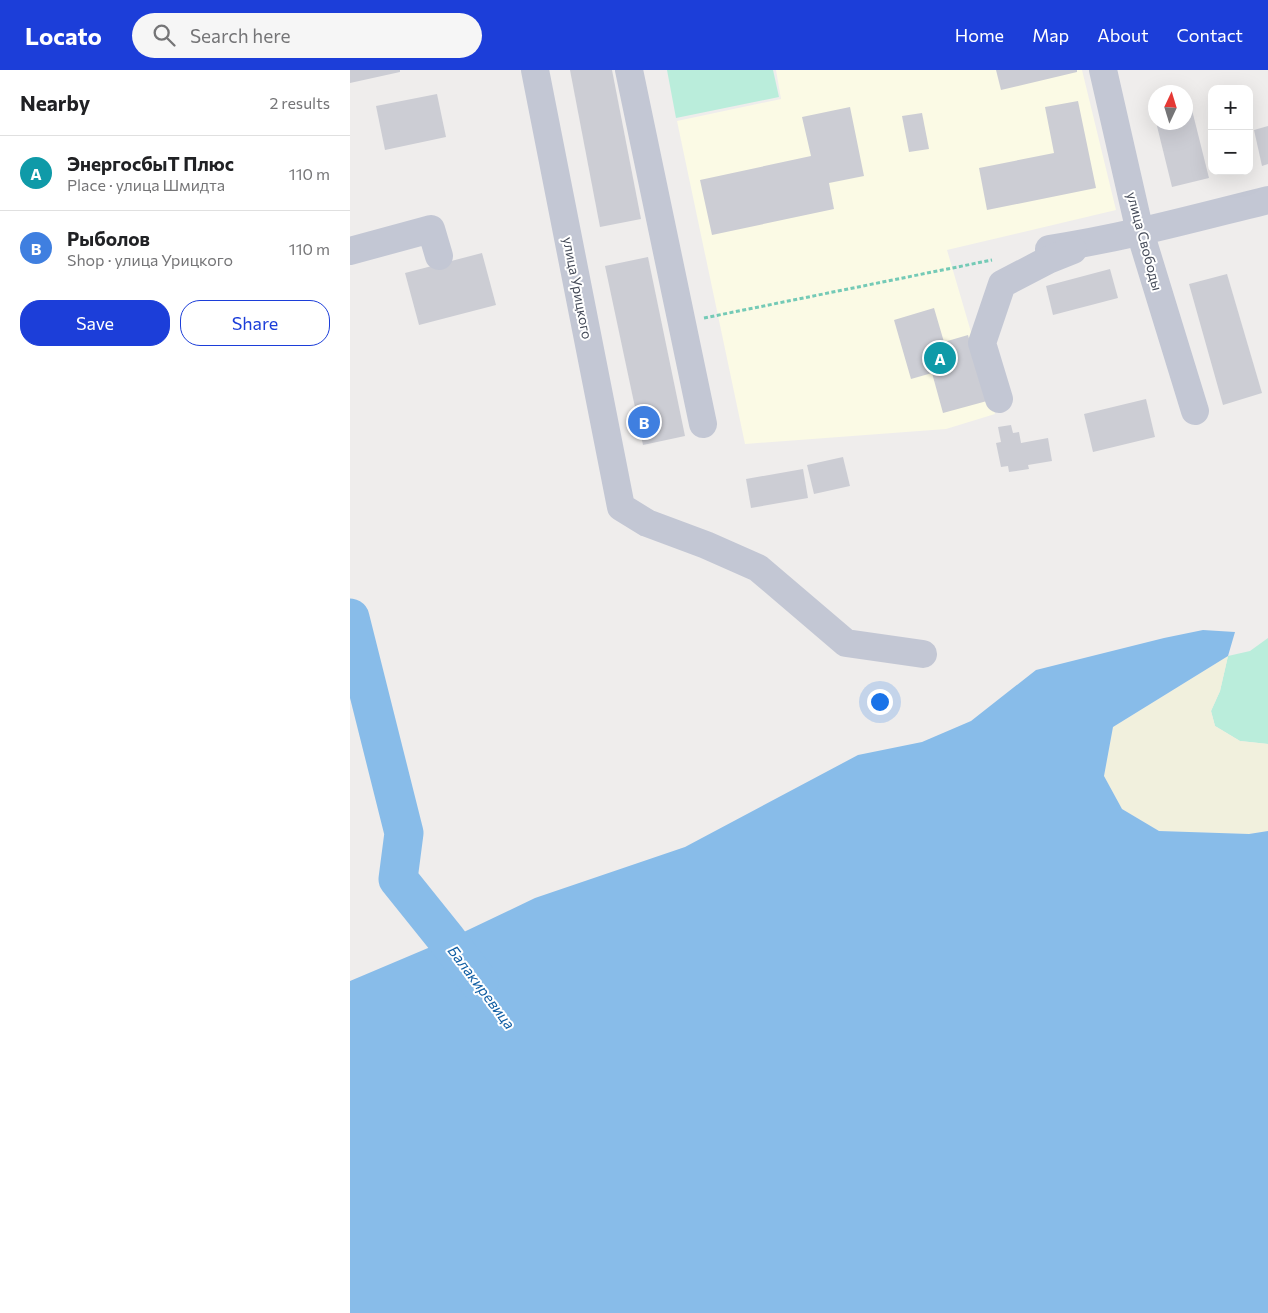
<!DOCTYPE html>
<html lang="en">
<head>
<meta charset="utf-8">
<style>
	body { margin:0; font-family:Commissioner,sans-serif; background:#f6f6f6; color:#202124 }
	.controls { position:absolute; right:15px; top:15px; display:grid; overflow:hidden; border-radius:10px; box-shadow:0 5px 20px #0002 }
	.controls button { width:45px; height:45px; display:grid; place-items:center; padding:0; border:0; border-bottom:1px solid #e0e0e0; background:#fff; color:#202124; font:25px sans-serif }
	.compass { position:absolute; left:798px; top:15px; width:45px; height:45px; border-radius:50%; background:#fff; box-shadow:0 5px 20px #0002; rotate:4deg }
	.you { position:absolute; left:529px; top:631px; width:18px; height:18px; margin:-12px; border:4px solid #fff; border-radius:50%; background:#1a73e8; box-shadow:0 0 0 8px #1a73e833 }
	.badge { display:grid; place-items:center; width:32px; height:32px; border-radius:50%; background:#1c3ed9; color:#fff; font-size:16px; font-weight:700 }
	.pin { position:absolute; translate:-50% -50%; border:2px solid #fff; box-shadow:0 1px 5px #0006 }
	.list { margin:0; padding:0; list-style:none }
	h2 { display:flex; justify-content:space-between; align-items:center; height:65px; margin:0; padding:0 20px; font-size:21px }
	h2 small { font-size:16px; font-weight:400; color:#757577 }
	.list li { display:grid; grid-template-columns:32px 1fr auto; gap:15px; align-items:center; box-sizing:border-box; height:75px; padding:0 20px; border-top:1px solid #e0e0e0 }
	.list b { display:block; font-size:19px; white-space:nowrap }
	.list p { margin:0; font-size:16px; white-space:nowrap; color:#757577 }
	.list em { font-size:16px; font-style:normal; color:#757577 }
	.actions { display:flex; gap:10px; padding:15px 20px }
	.actions a { flex:1; padding:11px 0; border:1px solid #1c3ed9; border-radius:20px; text-align:center; font-size:18px; color:#1c3ed9 }
	.actions .main { background:#1c3ed9; color:#fff }
	.icon { flex:none; width:28px; height:28px; fill:none; stroke:currentColor; stroke-width:2; stroke-linecap:round; stroke-linejoin:round }
	.map { position:relative; flex:none; width:918px; height:1243px; overflow:hidden }
	header { display:flex; align-items:center; gap:30px; box-sizing:border-box; height:70px; padding:0 25px; background:#1c3ed9; color:#fff }
	header strong { font-size:24px }
	nav { display:flex; gap:28px; margin-inline-start:auto; font-size:18px }
	.search { width:350px; height:45px; background:#f6f6f6; display:flex; align-items:center; gap:12px; box-sizing:border-box; padding:0 18px; border-radius:28px; color:#757577; font-size:19px }
	main { display:flex }
	aside { flex:1; background:#fff }
	.map>svg:first-child { display:block }
	.commercial { fill:#fbfae5 }
	.green { fill:#baeddb }
	.sand { fill:#f1f0dd }
	.water { fill:#88bce9 }
	.lines { fill:none; stroke-linecap:round; stroke-linejoin:round }
	.river { stroke:#88bce9; stroke-width:39 }
	.building { fill:#cccdd4 }
	.path { stroke:#74cab6; stroke-width:3; stroke-dasharray:4 2.5; stroke-linecap:butt }
	.minor { stroke:#c3c7d4; stroke-width:28 }
	.labels { text-anchor:middle; dominant-baseline:central; stroke-width:4; stroke-linejoin:round; paint-order:stroke }
	.street-label { font-size:14px; fill:#454b59; stroke:#fff }
	.water-label { font-size:15px; font-style:italic; fill:#0f5da3; stroke:#fff }
</style>
</head>
<body>
<header>
<strong>Locato</strong>
<div class="search"><svg class="icon" aria-label="search" viewBox="0 0 24 24"><circle cx="10" cy="10" r="6"/><path d="M15 15l6 6"/></svg>Search here</div>
<nav><a>Home</a><a>Map</a><a>About</a><a>Contact</a></nav>
</header>
<main>
<aside>
<h2>Nearby<small>2 results</small></h2>
<ul class="list">
<li><span class="badge" style="background:#0f9aa8">A</span><div><b>ЭнергосбыТ Плюс</b><p>Place · улица Шмидта</p></div><em>110 m</em></li>
<li><span class="badge" style="background:#3f7fe0">B</span><div><b>Рыболов</b><p>Shop · улица Урицкого</p></div><em>110 m</em></li>
</ul>
<div class="actions"><a class="main">Save</a><a>Share</a></div>
</aside>
<div class="map">
<svg width="918" height="1243" viewBox="0 0 918 1243">
	<rect width="100%" height="100%" fill="#efedec"/>
	<path class="commercial" d="M 426,0 L 732,0 L 766,140 L 597,180 L 645,344 L 596,359 L 395,374 L 327,51 L 431,29 Z"/>
	<g class="green">
		<path d="M 317,0 L 423,0 L 429,27 L 326,48 Z"/>
		<path d="M 918,568 L 918,674 L 890,671 L 865,656 L 861,641 L 870,621 L 878,586 L 900,581 Z"/>
	</g>
	<path class="sand" d="M 878,586 L 870,621 L 861,641 L 865,656 L 890,671 L 918,674 L 918,761 L 899,764 L 809,761 L 772,739 L 754,706 L 763,657 Z"/>
	<path class="water" d="M 853,560 L 885,562 L 878,586 L 763,657 L 754,706 L 772,739 L 809,761 L 899,764 L 918,761 L 918,1243 L 0,1243 L 0,911 L 97,870 L 185,828 L 335,777 L 508,685 L 572,672 L 621,651 L 686,600 L 814,568 Z"/>
	<g class="lines">
		<path class="river" d="M 0,548 L 54,763 L 48,809 L 97,870 L 129,912"/>
	</g>
	<g class="building">
		<path d="M 0,0 L 50,0 L 50,2 L 0,13 Z"/>
		<path d="M 220,0 L 262,0 L 291,149 L 250,157 Z"/>
		<path d="M 646,0 L 727,0 L 727,2 L 651,20 Z"/>
		<path d="M 87,24 L 96,67 L 35,80 L 26,36 Z"/>
		<path d="M 728,31 L 746,118 L 637,140 L 629,98 L 704,83 L 695,37 Z"/>
		<path d="M 841,36 L 859,108 L 822,117 L 806,52 L 836,52 L 836,37 Z"/>
		<path d="M 500,37 L 514,106 L 479,113 L 484,139 L 362,165 L 350,110 L 461,86 L 452,47 Z"/>
		<path d="M 572,43 L 579,79 L 559,82 L 552,46 Z"/>
		<path d="M 918,56 L 918,94 L 912,96 L 904,60 Z"/>
		<path d="M 132,183 L 146,235 L 69,255 L 55,203 Z"/>
		<path d="M 298,187 L 335,366 L 293,375 L 255,196 Z"/>
		<path d="M 760,199 L 768,228 L 703,245 L 696,216 Z"/>
		<path d="M 877,204 L 912,323 L 873,335 L 839,214 Z"/>
		<path d="M 584,238 L 594,272 L 618,265 L 637,331 L 593,343 L 582,303 L 561,309 L 544,250 Z"/>
		<path d="M 796,329 L 805,367 L 743,382 L 734,344 Z"/>
		<path d="M 661,355 L 663,363 L 669,362 L 671,373 L 698,368 L 702,391 L 678,395 L 679,399 L 659,402 L 658,396 L 651,397 L 646,373 L 651,372 L 648,357 Z"/>
		<path d="M 493,387 L 500,416 L 464,424 L 457,395 Z"/>
		<path d="M 453,399 L 458,428 L 401,438 L 396,409 Z"/>
	</g>
	<g class="lines">
		<path class="path" d="M 354,248 L 642,190"/>
		<g class="minor">
			<path d="M 185,0 L 271,437 L 297,453 L 356,475 L 408,498 L 496,573 L 573,584"/>
			<path d="M 279,0 L 353,354"/>
			<path d="M 753,0 L 790,162 L 845,341"/>
			<path d="M 699,179 C 773,168 845,148 918,130"/>
			<path d="M 0,181 L 81,159 L 89,186"/>
			<path d="M 649,329 L 632,273 L 652,214 L 698,190 L 723,180"/>
		</g>
	</g>
	<g class="labels">
		<g class="street-label">
			<text transform="translate(795 171) rotate(75)">улица Свободы</text>
			<text transform="translate(228 218) rotate(79)">улица Урицкого</text>
		</g>
		<g class="water-label">
			<text transform="translate(132 917) rotate(53)">Балакиревица</text>
		</g>
	</g>
</svg>
<div class="controls">
<button>+</button>
<button>−</button>
</div>
<svg class="compass" viewBox="-18 -18 36 36"><path d="M0-13l5 13h-10z" fill="#e53935"/><path d="M0 13l5-13h-10z" fill="#757577"/></svg>
<div class="you"></div>
<div class="pin badge" style="left:590px;top:288px;background:#0f9aa8">A</div>
<div class="pin badge" style="left:294px;top:352px;background:#3f7fe0">B</div>
</div>
</main>
</body>
</html>
